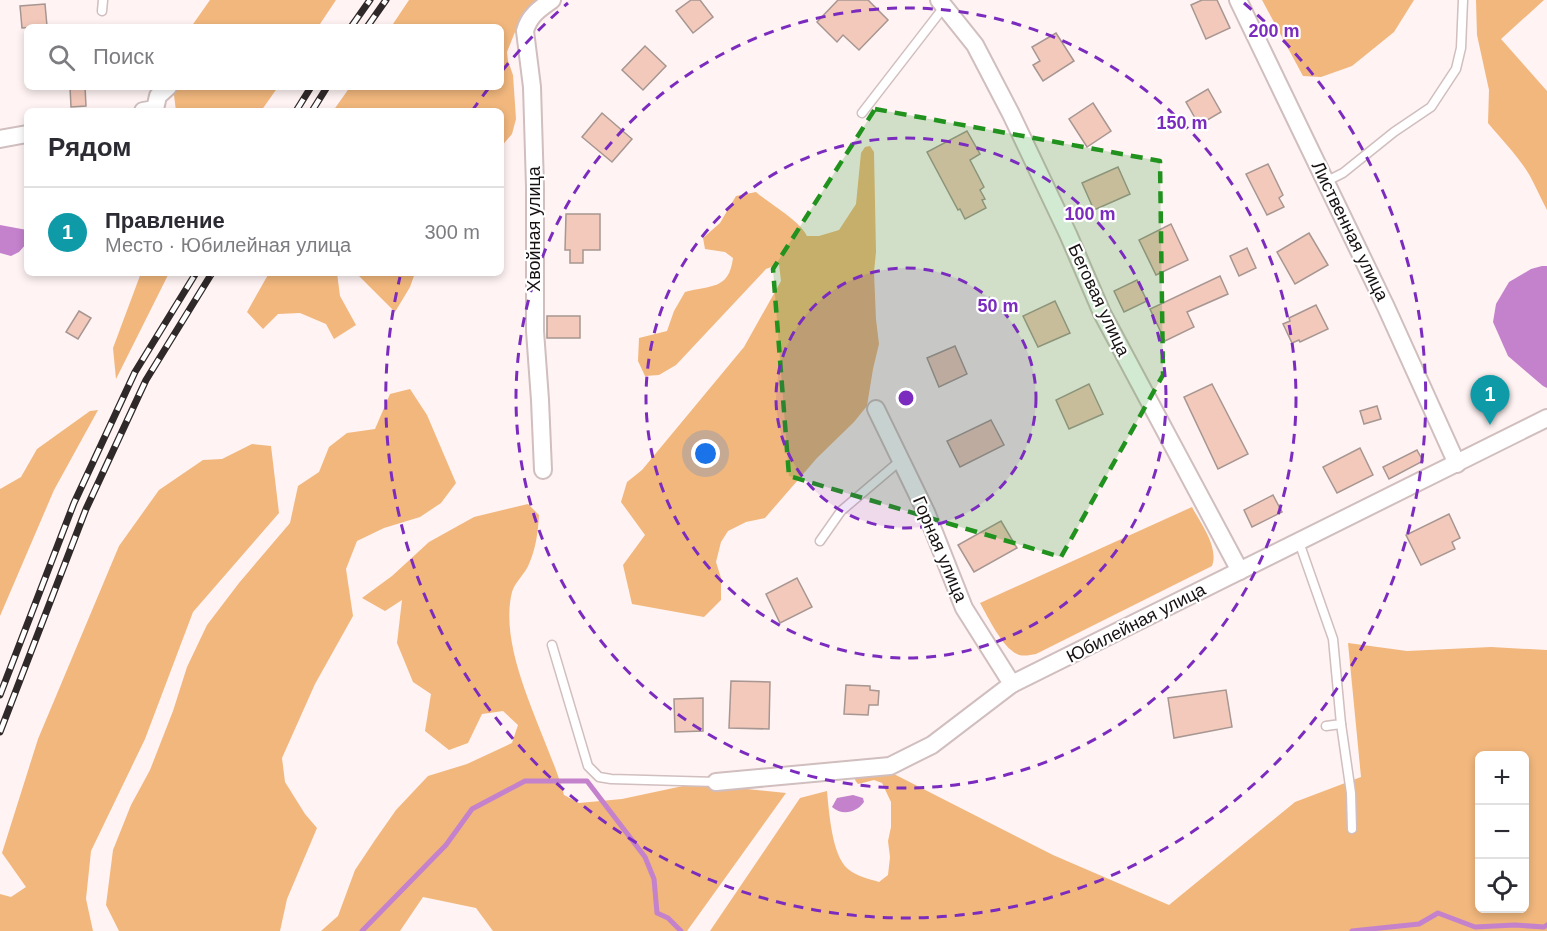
<!DOCTYPE html>
<html lang="ru">
<head>
<meta charset="utf-8">
<style>
	body { margin:0; font-family:Arial,sans-serif; background:#f2f2f3; color:#2b2b33 }
	.controls { position:absolute; right:18px; bottom:18px; display:grid; overflow:hidden; border-radius:9px; box-shadow:0 3px 9px #0003 }
	.controls button { width:54px; height:54px; display:grid; place-items:center; padding:0; border:0; border-bottom:2px solid #e1e1e2; background:#fff; color:#2b2b33; font:30px sans-serif }
	.you { position:absolute; left:706px; top:454px; width:21px; height:21px; margin:-15px; border:4px solid #fff; border-radius:50%; background:#1a73e8; box-shadow:0 0 0 9px #1a73e833 }
	.badge { display:grid; place-items:center; width:39px; height:39px; border-radius:50%; background:#ea580c; color:#fff; font-size:20px; font-weight:700 }
	.pin { position:absolute; translate:-50% -50px; filter:drop-shadow(0 2px 3px #0008) }
	.pin::after { content:''; position:absolute; top:32px; width:21px; height:18px; background:inherit; clip-path:polygon(0 0,100% 0,50% 100%) }
	.list { margin:0; padding:0; list-style:none }
	h2 { display:flex; justify-content:space-between; align-items:center; height:78px; margin:0; padding:0 24px; font-size:26px }
	h2 small { font-size:20px; font-weight:400; color:#7c7c81 }
	.list li { display:grid; grid-template-columns:39px 1fr auto; gap:18px; align-items:center; box-sizing:border-box; height:90px; padding:0 24px; border-top:2px solid #e1e1e2 }
	.list b { display:block; font-size:22px; white-space:nowrap }
	.list p { margin:0; font-size:20px; white-space:nowrap; color:#7c7c81 }
	.list em { font-size:20px; font-style:normal; color:#7c7c81 }
	.icon { flex:none; width:33px; height:33px; fill:none; stroke:currentColor; stroke-width:2; stroke-linecap:round; stroke-linejoin:round }
	.map { position:relative; flex:none; width:1547px; height:931px; overflow:hidden }
	.search { position:absolute; background:#fff; box-shadow:0 3px 9px #0003; left:24px; top:24px; width:480px; height:66px; display:flex; align-items:center; gap:15px; box-sizing:border-box; padding:0 21px; border-radius:9px; color:#7c7c81; font-size:22px }
	.panel { position:absolute; background:#fff; box-shadow:0 3px 9px #0003; left:24px; top:108px; width:480px; height:168px; border-radius:9px }
	.map>svg:first-child { display:block }
	.green { fill:#f1b77d; fill-rule:evenodd }
	.water { fill:#c482cc }
	.lines { fill:none; stroke-linecap:round; stroke-linejoin:round }
	.stream { stroke:#c482cc; stroke-width:5 }
	.building { fill:#f2c9bb; stroke:#a79691; stroke-width:1.5 }
	.service-casing { stroke:#d1bebf; stroke-width:11 }
	.minor-casing { stroke:#d1bebf; stroke-width:20 }
	.service { stroke:#fff; stroke-width:8 }
	.minor { stroke:#fff; stroke-width:16 }
	.rail-casing { stroke:#302929; stroke-width:7 }
	.rail { stroke:#fff; stroke-width:4.5; stroke-dasharray:14; stroke-linecap:butt }
	.marked { fill:#20921d; fill-opacity:0.2; stroke:#20921d; stroke-width:4.5; stroke-dasharray:12 8; stroke-linejoin:round }
	.ring { fill:none; stroke:#7b2cbf; stroke-width:3; stroke-dasharray:10 8 }
	.labels { text-anchor:middle; dominant-baseline:central; stroke-width:4.5; stroke-linejoin:round; paint-order:stroke }
	.street-label { font-size:18px; fill:#171111; stroke:#fff }
	.centre { fill:#7b2cbf; stroke:#fff; stroke-width:3 }
	.ring-label { font-size:18px; text-anchor:middle; font-weight:bold; fill:#7b2cbf; stroke:#fff; stroke-width:4.5; stroke-linejoin:round; paint-order:stroke }
</style>
</head>
<body>
<div class="map">
<svg width="1547" height="931" viewBox="0 0 1547 931">
	<rect width="100%" height="100%" fill="#fff3f3"/>
	<g class="green">
		<path d="M 210,0 L 336,0 L 318,27 L 191,27 Z"/>
		<path d="M 409,0 L 544,0 L 517,27 L 507,52 L 508,61 L 513,75 L 516,119 L 512,134 L 501,147 L 501,111 L 333,111 L 350,87 L 501,87 L 501,27 L 391,27 Z"/>
		<path d="M 1262,0 L 1414,0 L 1394,32 L 1352,66 L 1321,77 L 1303,76 Z"/>
		<path d="M 1476,0 L 1544,0 L 1501,39 L 1547,91 L 1547,210 C 1541,199 1536,187 1530,176 C 1519,157 1502,140 1488,123 L 1489,90 L 1477,35 Z"/>
		<path d="M 173,87 L 278,87 L 261,111 L 176,111 Z"/>
		<path d="M 870,146 L 874,152 L 876,252 L 874,272 L 876,319 L 879,344 L 873,369 L 867,406 L 854,422 L 817,458 L 765,518 L 746,522 L 728,531 L 721,542 L 716,562 L 721,578 L 721,600 L 704,617 L 632,604 L 623,565 L 645,535 L 621,502 L 627,482 L 642,470 L 744,347 L 781,281 L 779,264 L 766,269 L 676,365 L 659,375 L 645,376 L 638,361 L 639,338 L 667,331 L 674,311 L 685,292 C 711,285 729,290 733,258 L 725,252 L 705,249 L 703,238 L 720,223 L 736,196 L 756,192 C 771,205 799,220 807,236 L 819,236 L 839,230 L 856,204 L 861,153 L 865,147 Z"/>
		<path d="M 141,273 L 169,273 L 116,379 L 113,348 Z"/>
		<path d="M 269,273 L 337,273 L 340,296 L 356,325 L 334,339 L 326,324 L 300,313 L 278,314 L 263,329 L 247,312 Z"/>
		<path d="M 356,273 L 415,273 L 410,287 L 395,312 Z"/>
		<path d="M 410,389 L 427,415 L 456,483 L 441,503 L 420,517 L 384,528 L 357,541 L 346,569 L 353,616 L 315,684 L 282,758 L 285,782 L 305,814 L 317,828 L 287,899 L 280,931 L 119,931 L 106,905 L 113,850 L 131,805 L 150,770 L 173,711 L 187,667 L 207,625 L 239,583 L 290,523 L 298,486 L 319,472 L 329,447 L 347,433 L 375,429 L 390,394 Z"/>
		<path d="M 98,410 L 54,490 L 0,616 L 0,489 L 21,477 L 37,449 L 90,411 Z"/>
		<path d="M 252,444 L 271,446 L 279,513 L 193,612 L 145,739 L 91,851 L 86,899 L 93,931 L 0,931 L 0,894 L 11,897 L 26,887 L 2,853 L 38,739 L 119,546 L 159,490 L 203,460 L 222,459 Z"/>
		<path d="M 528,504 L 539,515 C 538,532 536,548 529,564 C 525,574 515,582 512,592 C 497,652 548,736 564,795 L 579,803 L 622,799 L 683,786 L 727,787 L 786,793 L 687,931 L 493,931 L 476,908 L 423,897 L 400,931 L 321,931 L 338,916 L 355,870 L 375,840 L 396,810 L 428,776 L 467,764 L 512,743 L 518,725 L 503,711 L 482,714 L 468,743 L 449,750 L 425,731 L 431,694 L 413,682 L 397,643 L 402,600 L 385,611 L 362,598 L 392,576 L 429,542 L 474,517 Z"/>
		<path d="M 1192,507 C 1201,524 1219,547 1212,566 L 1036,654 C 1030,655 1022,657 1017,654 C 1002,647 988,617 980,603 Z"/>
		<path d="M 1348,643 L 1407,651 L 1491,647 L 1547,650 L 1547,931 L 710,931 L 800,798 L 827,791 C 829,812 832,856 848,869 C 856,876 869,879 879,882 L 888,875 L 890,857 L 888,841 L 891,827 L 891,802 L 882,783 L 874,780 L 858,784 L 855,780 L 857,775 L 888,771 L 1053,855 L 1169,905 L 1295,802 L 1361,777 ZM 1480,756 L 1524,756 L 1524,908 L 1480,908 Z"/>
	</g>
	<g class="water">
		<path d="M 0,225 L 27,230 L 27,243 L 19,252 L 11,256 L 0,253 Z"/>
		<path d="M 1542,266 L 1547,266 L 1547,388 L 1543,386 L 1508,356 L 1493,322 L 1496,304 L 1509,282 L 1531,269 Z"/>
		<path d="M 853,795 L 863,798 L 864,802 C 856,813 842,816 832,807 L 837,798 Z"/>
	</g>
	<g class="lines">
		<g class="stream">
			<path d="M 362,931 L 446,845 L 472,809 L 525,781 L 587,781 L 645,857 L 654,879 L 657,913 L 668,918 L 681,931"/>
			<path d="M 1352,931 L 1419,924 L 1438,913 L 1475,927 L 1515,925 L 1544,927 L 1547,925"/>
		</g>
	</g>
	<g class="building">
		<path d="M 691,0 L 700,0 L 713,17 L 693,33 L 676,11 Z"/>
		<path d="M 838,0 L 868,0 L 888,20 L 859,50 L 843,35 L 837,42 L 817,22 Z"/>
		<path d="M 1202,0 L 1217,0 L 1230,28 L 1206,39 L 1191,5 Z"/>
		<path d="M 45,4 L 47,26 L 22,28 L 20,6 Z"/>
		<path d="M 1056,33 L 1074,61 L 1043,81 L 1033,65 L 1040,61 L 1032,47 Z"/>
		<path d="M 645,46 L 666,66 L 643,90 L 622,70 Z"/>
		<path d="M 70,87 L 85,87 L 86,106 L 71,107 Z"/>
		<path d="M 1208,89 L 1221,112 L 1199,125 L 1186,102 Z"/>
		<path d="M 1093,103 L 1111,131 L 1087,147 L 1069,119 Z"/>
		<path d="M 602,113 L 632,139 L 612,162 L 582,137 Z"/>
		<path d="M 967,131 L 980,154 L 970,160 L 984,187 L 980,190 L 985,199 L 982,200 L 986,208 L 965,219 L 960,209 L 958,210 L 927,152 Z"/>
		<path d="M 1268,164 L 1283,195 L 1279,198 L 1284,207 L 1267,215 L 1246,174 Z"/>
		<path d="M 1118,167 L 1130,194 L 1094,210 L 1082,183 Z"/>
		<path d="M 566,214 L 600,214 L 600,250 L 583,250 L 583,263 L 570,263 L 570,250 L 565,250 Z"/>
		<path d="M 1171,224 L 1188,260 L 1156,275 L 1139,240 Z"/>
		<path d="M 1309,233 L 1328,265 L 1295,284 L 1277,252 Z"/>
		<path d="M 1247,248 L 1256,268 L 1239,276 L 1230,256 Z"/>
		<path d="M 1220,276 L 1228,294 L 1187,312 L 1194,327 L 1165,341 L 1150,309 Z"/>
		<path d="M 1137,280 L 1147,301 L 1124,312 L 1114,291 Z"/>
		<path d="M 1055,301 L 1070,333 L 1038,347 L 1023,316 Z"/>
		<path d="M 1316,305 L 1328,329 L 1300,342 L 1299,340 L 1292,343 L 1283,324 L 1290,321 L 1289,318 Z"/>
		<path d="M 79,311 L 91,318 L 78,339 L 66,332 Z"/>
		<rect x="547" y="316" width="33" height="22"/>
		<path d="M 955,346 L 967,374 L 939,387 L 927,358 Z"/>
		<path d="M 1089,384 L 1103,414 L 1069,429 L 1056,400 Z"/>
		<path d="M 1212,384 L 1248,454 L 1218,469 L 1184,397 Z"/>
		<path d="M 1377,406 L 1381,419 L 1364,424 L 1360,411 Z"/>
		<path d="M 991,420 L 1004,445 L 960,467 L 947,441 Z"/>
		<path d="M 1360,448 L 1373,475 L 1337,493 L 1323,467 Z"/>
		<path d="M 1417,450 L 1423,461 L 1389,479 L 1383,467 Z"/>
		<path d="M 1273,495 L 1282,512 L 1252,527 L 1244,510 Z"/>
		<path d="M 1449,514 L 1460,538 L 1452,542 L 1455,549 L 1421,565 L 1406,535 Z"/>
		<path d="M 1001,521 L 1017,548 L 974,572 L 958,545 Z"/>
		<path d="M 797,578 L 812,607 L 780,623 L 766,594 Z"/>
		<path d="M 731,681 L 770,682 L 769,729 L 729,728 Z"/>
		<path d="M 846,685 L 870,686 L 870,690 L 879,691 L 878,705 L 869,705 L 868,715 L 844,714 Z"/>
		<path d="M 1226,690 L 1232,727 L 1174,738 L 1168,698 Z"/>
		<path d="M 703,698 L 703,731 L 675,732 L 674,699 Z"/>
	</g>
	<g class="lines">
		<g class="service-casing">
			<g id="service">
				<path d="M 102,11 L 103,0"/>
				<path d="M 862,113 L 944,7"/>
				<path d="M 1327,181 L 1343,173 L 1394,132 L 1431,107 L 1456,69 L 1461,48 L 1463,0"/>
				<path d="M 820,541 L 841,511 L 901,460"/>
				<path d="M 1299,542 L 1333,639 L 1341,724 L 1326,726"/>
				<path d="M 552,645 L 588,766 L 599,777 L 611,779 L 716,782"/>
				<path d="M 1341,724 L 1351,793 L 1352,829"/>
			</g>
		</g>
		<g class="minor-casing">
			<g id="minor">
				<path d="M 939,0 L 975,45 L 1011,114 L 1068,234 L 1102,313 L 1240,571"/>
				<path d="M 1238,0 L 1386,307 L 1457,464"/>
				<path d="M 143,111 L 155,109 L 158,96 L 168,87"/>
				<path d="M 0,139 L 27,134"/>
				<path d="M 876,409 L 926,512 L 964,608 L 1012,684"/>
				<path d="M 543,470 L 540,400 L 535,331 L 535,187 L 532,87 L 525,31 C 529,16 539,9 552,0"/>
				<path d="M 716,782 L 890,766 L 932,745 L 1012,684 L 1547,418"/>
			</g>
		</g>
		<use href="#service" class="service"/>
		<use href="#minor" class="minor"/>
		<g class="rail-casing">
			<g id="rail">
				<path d="M 351,27 L 370,0"/>
				<path d="M 367,27 L 386,0"/>
				<path d="M 296,111 L 311,87"/>
				<path d="M 312,111 L 327,87"/>
				<path d="M 0,695 L 74,503 L 135,372 L 196,273"/>
				<path d="M 0,732 L 86,509 L 146,380 L 212,273"/>
			</g>
		</g>
		<use href="#rail" class="rail"/>
	</g>
	<path class="marked" d="M 875,109 L 1160,161 L 1163,375 L 1061,557 L 789,476 L 773,269 Z"/>
	<circle cx="906" cy="398" r="130" fill="#7b2cbf" fill-opacity=".12"/>
	<g class="ring">
		<circle cx="906" cy="398" r="130"/>
		<circle cx="906" cy="398" r="260"/>
		<circle cx="906" cy="398" r="390"/>
		<path d="M472 111A520 520 0 0 1 488 89M502 71A520 520 0 0 1 568 3M1244 3A520 520 0 1 1 400 277"/>
	</g>
	<g class="labels">
		<g class="street-label">
			<text transform="translate(534 229) rotate(-90)">Хвойная улица</text>
			<text transform="translate(1350 231) rotate(64)">Лиственная улица</text>
			<text transform="translate(1099 300) rotate(65)">Беговая улица</text>
			<text transform="translate(940 549) rotate(67)">Горная улица</text>
			<text transform="translate(1136 623) rotate(-27)">Юбилейная улица</text>
		</g>
	</g>
	<circle cx="906" cy="398" r="9" class="centre"/>
	<g class="ring-label">
		<text x="1274" y="37">200 m</text>
		<text x="1182" y="129">150 m</text>
		<text x="1090" y="220">100 m</text>
		<text x="998" y="312">50 m</text>
	</g>
</svg>
<div class="controls">
<button>+</button>
<button>−</button>
<button><svg class="icon" aria-label="locate" viewBox="0 0 24 24"><circle cx="12" cy="12" r="6"/><path d="M12 2v4M12 18v4M2 12h4M18 12h4"/></svg></button>
</div>
<div class="you"></div>
<div class="pin badge" style="left:1490px;top:425px;background:#0f9aa8">1</div>
<div class="search"><svg class="icon" aria-label="search" viewBox="0 0 24 24"><circle cx="10" cy="10" r="6"/><path d="M15 15l6 6"/></svg>Поиск</div>
<section class="panel">
<h2>Рядом<small></small></h2>
<ul class="list">
<li><span class="badge" style="background:#0f9aa8">1</span><div><b>Правление</b><p>Место · Юбилейная улица</p></div><em>300 m</em></li>
</ul>
</section>
</div>
</body>
</html>
